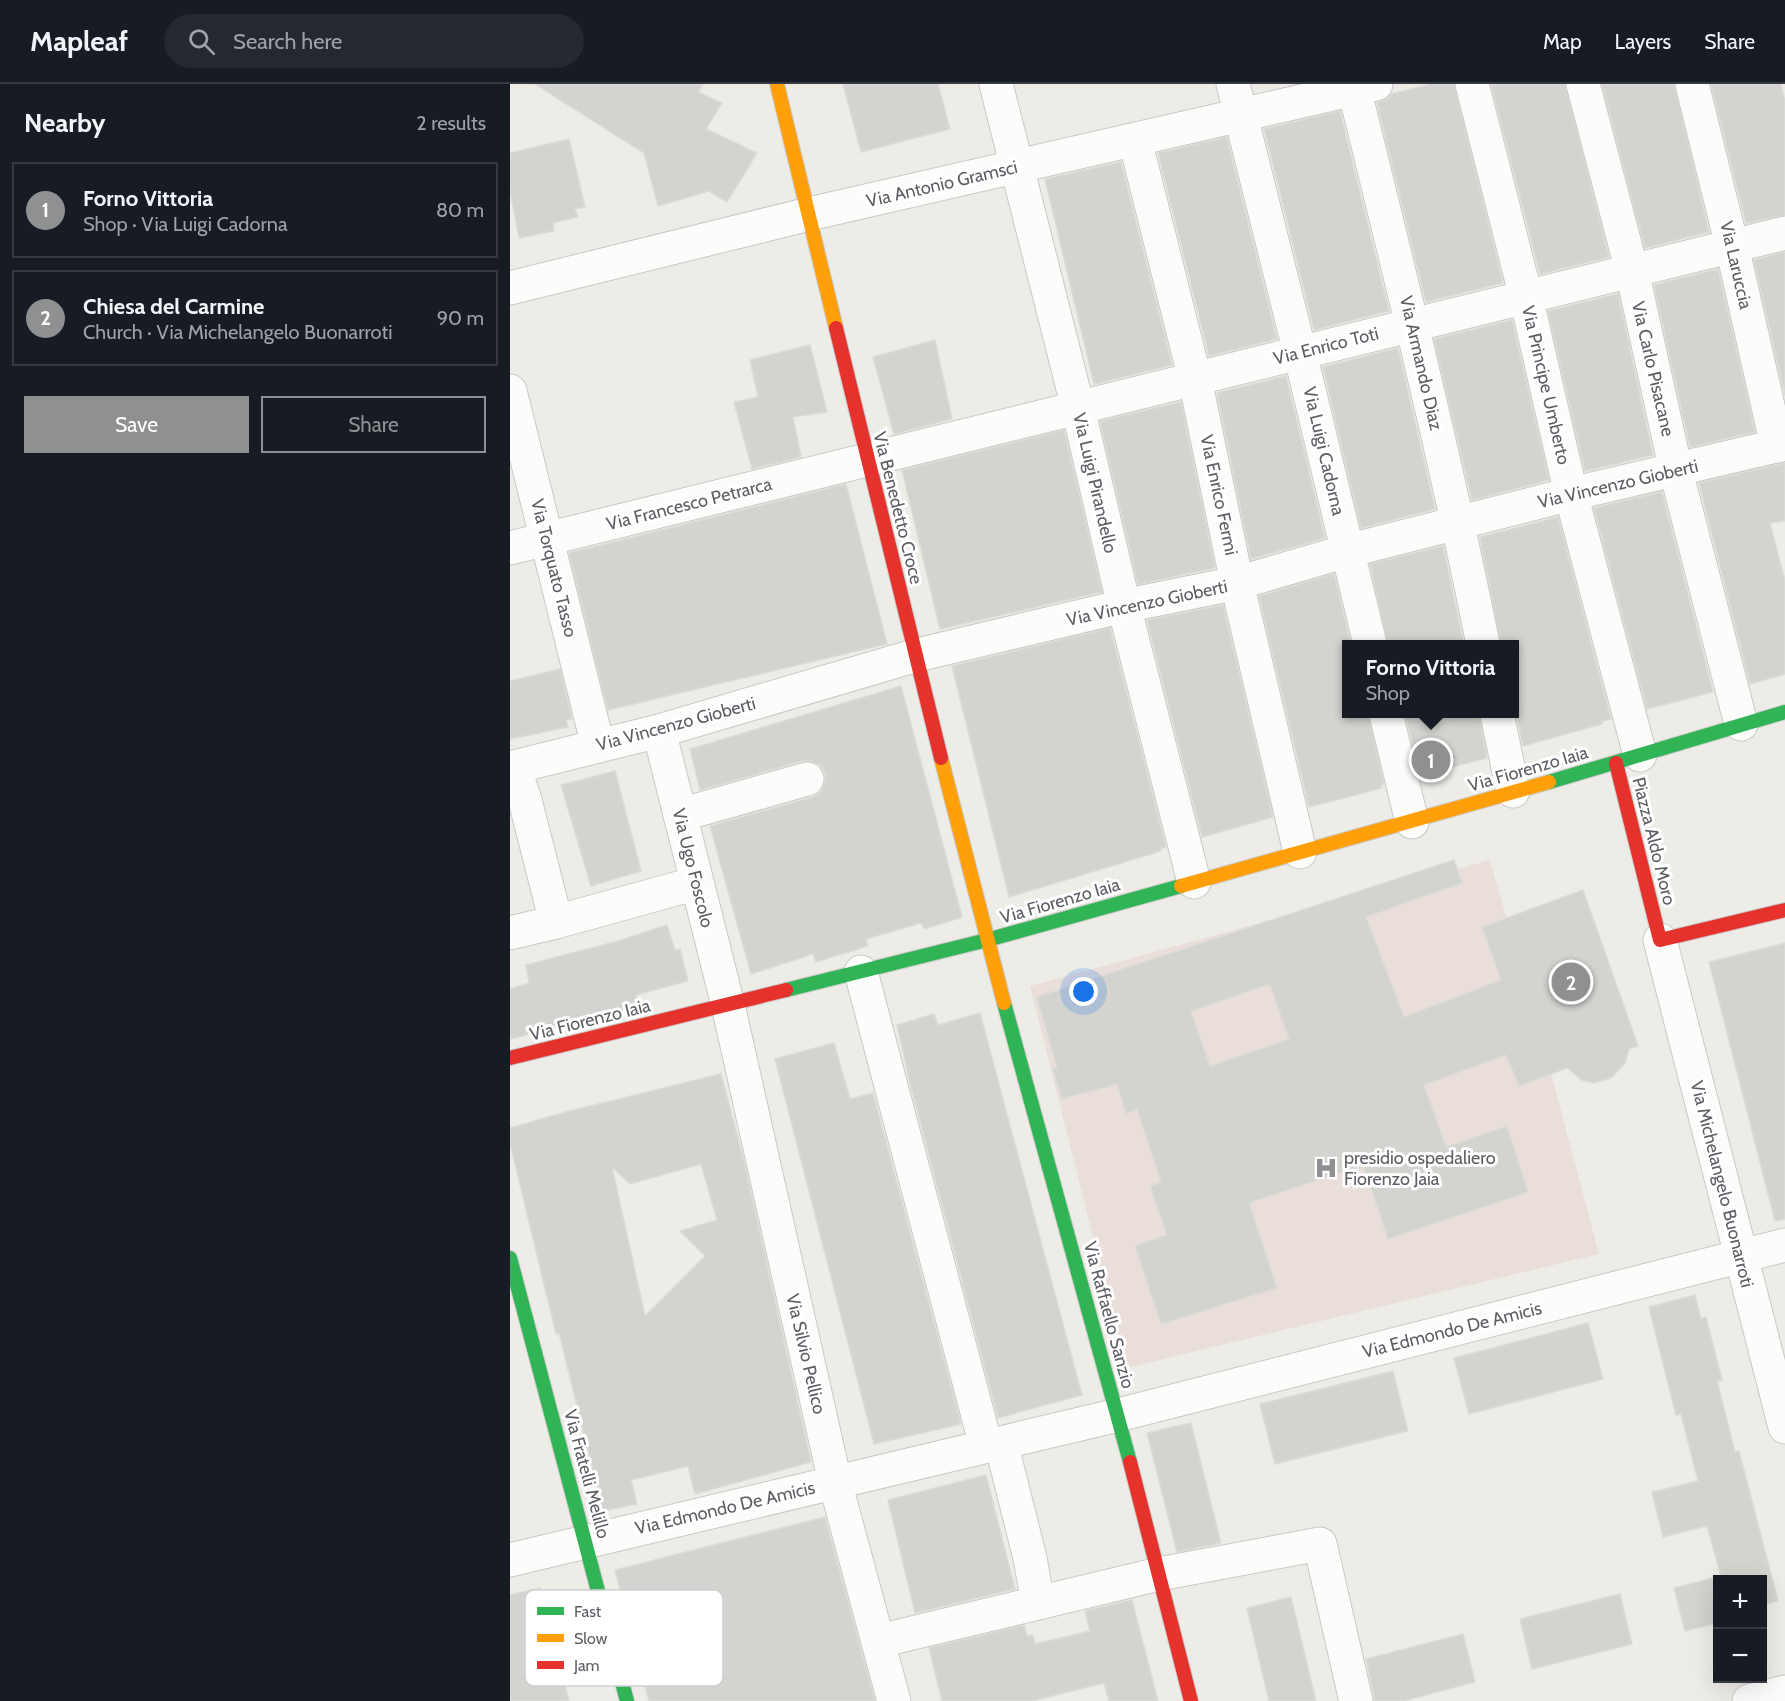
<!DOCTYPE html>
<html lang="en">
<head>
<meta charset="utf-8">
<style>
	body { margin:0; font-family:Cabin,sans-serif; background:#242831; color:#f1f3f6 }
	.controls { position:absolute; right:18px; bottom:18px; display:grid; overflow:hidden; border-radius:0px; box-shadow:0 6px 24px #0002 }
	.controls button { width:54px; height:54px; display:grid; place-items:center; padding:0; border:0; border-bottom:2px solid #363941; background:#171b24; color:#f1f3f6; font:30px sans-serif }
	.you { position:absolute; left:574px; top:908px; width:21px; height:21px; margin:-15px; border:4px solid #fff; border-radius:50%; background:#1a73e8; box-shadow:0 0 0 9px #1a73e833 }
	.badge { display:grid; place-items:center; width:39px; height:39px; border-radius:50%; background:#8f9092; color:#fff; font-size:20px; font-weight:700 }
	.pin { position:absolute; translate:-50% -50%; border:3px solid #fff; box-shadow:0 2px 6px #0006 }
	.popup { position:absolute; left:832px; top:556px; width:177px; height:78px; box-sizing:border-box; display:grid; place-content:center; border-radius:0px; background:#171b24; filter:drop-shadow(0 2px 4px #0005); font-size:20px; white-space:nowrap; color:#9ea1a6 }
	.popup b { font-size:22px; color:#f1f3f6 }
	.popup::after { content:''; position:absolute; left:50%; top:100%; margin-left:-12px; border:12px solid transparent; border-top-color:#171b24 }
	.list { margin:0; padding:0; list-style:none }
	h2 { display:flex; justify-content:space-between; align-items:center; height:78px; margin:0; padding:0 24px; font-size:26px }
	h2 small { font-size:20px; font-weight:400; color:#9ea1a6 }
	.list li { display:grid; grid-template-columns:39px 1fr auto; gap:18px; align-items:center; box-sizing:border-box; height:96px; margin:0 12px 12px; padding:0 12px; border:2px solid #363941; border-radius:0px }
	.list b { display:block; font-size:22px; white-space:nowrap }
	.list p { margin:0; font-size:20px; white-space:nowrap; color:#9ea1a6 }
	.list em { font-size:20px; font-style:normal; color:#9ea1a6 }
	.actions { display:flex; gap:12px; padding:18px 24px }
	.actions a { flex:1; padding:14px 0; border:2px solid #8f9092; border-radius:0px; text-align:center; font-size:21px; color:#8f9092 }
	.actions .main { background:#8f9092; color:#fff }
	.icon { flex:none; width:33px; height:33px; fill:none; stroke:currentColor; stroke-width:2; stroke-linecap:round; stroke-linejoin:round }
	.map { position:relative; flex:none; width:1275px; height:1617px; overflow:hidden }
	header { display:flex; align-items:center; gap:36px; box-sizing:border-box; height:84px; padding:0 30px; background:#171b24; border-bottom:2px solid #363941 }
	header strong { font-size:28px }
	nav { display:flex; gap:33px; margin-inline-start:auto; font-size:21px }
	.search { width:420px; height:54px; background:#242831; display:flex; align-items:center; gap:15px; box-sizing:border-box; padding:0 21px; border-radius:33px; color:#9ea1a6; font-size:22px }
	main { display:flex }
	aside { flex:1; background:#171b24 }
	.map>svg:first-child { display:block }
	.medical { fill:#e9deda }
	.building { fill:#d3d3d0; stroke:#dcdbd6; stroke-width:1.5; fill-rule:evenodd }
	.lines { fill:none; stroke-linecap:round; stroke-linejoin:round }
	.street-casing { stroke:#cac9c9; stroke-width:35 }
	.fast-casing { stroke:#cacac9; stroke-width:16 }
	.slow-casing { stroke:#cacac9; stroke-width:16 }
	.jam-casing { stroke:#cacac9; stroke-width:16 }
	.street { stroke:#fcfcfb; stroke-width:33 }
	.fast { stroke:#30b455; stroke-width:14 }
	.slow { stroke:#ff9f0a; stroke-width:14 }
	.jam { stroke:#e5322d; stroke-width:14 }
	.labels { text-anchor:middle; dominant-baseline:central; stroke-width:6; stroke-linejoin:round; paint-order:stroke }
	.street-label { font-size:18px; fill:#5d5f65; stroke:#fff }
	.poi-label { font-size:18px; fill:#5d5f65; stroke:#fff; text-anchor:start }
	.key { fill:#fff; stroke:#cecfd1; stroke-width:1.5 }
	.key-label { font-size:16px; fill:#5d5f65 }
</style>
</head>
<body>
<header>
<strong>Mapleaf</strong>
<div class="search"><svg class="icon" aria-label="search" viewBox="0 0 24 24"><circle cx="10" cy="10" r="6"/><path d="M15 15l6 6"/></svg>Search here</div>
<nav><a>Map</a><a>Layers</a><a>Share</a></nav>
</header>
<main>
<aside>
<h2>Nearby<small>2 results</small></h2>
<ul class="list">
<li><span class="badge">1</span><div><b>Forno Vittoria</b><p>Shop · Via Luigi Cadorna</p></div><em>80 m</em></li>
<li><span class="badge">2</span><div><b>Chiesa del Carmine</b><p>Church · Via Michelangelo Buonarroti</p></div><em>90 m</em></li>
</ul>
<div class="actions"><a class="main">Save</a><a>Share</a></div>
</aside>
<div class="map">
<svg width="1275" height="1617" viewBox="0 0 1275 1617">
	<rect width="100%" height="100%" fill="#edece7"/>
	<path class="medical" d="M 980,776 L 1043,997 L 1089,1170 L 616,1284 L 520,902 Z"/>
	<g class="building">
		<path d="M 25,0 L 193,0 L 188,8 L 212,19 L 196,45 L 247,69 L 217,118 L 199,107 L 148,122 L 134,69 Z"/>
		<path d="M 333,0 L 428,0 L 440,45 L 351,68 Z"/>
		<path d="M 922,0 L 944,0 L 993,199 L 916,218 L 867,19 L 878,14 L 881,10 Z"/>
		<path d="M 981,0 L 1055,0 L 1099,173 L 1030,190 Z"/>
		<path d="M 1092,0 L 1164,0 L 1199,148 L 1135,164 Z"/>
		<path d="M 1201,0 L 1271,0 L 1275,18 L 1275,131 L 1236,139 Z"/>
		<path d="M 830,27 L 879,227 L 804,246 L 754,45 Z"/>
		<path d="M 717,53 L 767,255 L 699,272 L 648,69 Z"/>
		<path d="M 59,55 L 75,123 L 65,125 L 68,133 L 43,139 L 44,147 L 9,154 L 0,107 L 0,69 Z"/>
		<path d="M 611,78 L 662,281 L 584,300 L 535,95 Z"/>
		<path d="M 1275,168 L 1275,312 L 1244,176 Z"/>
		<path d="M 1208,185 L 1245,348 L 1180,363 L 1144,201 Z"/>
		<path d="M 1108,210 L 1143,371 L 1075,387 L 1038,227 Z"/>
		<path d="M 1002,236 L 1039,396 L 962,416 L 924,255 Z"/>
		<path d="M 425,256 L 442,335 L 384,350 L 363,273 Z"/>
		<path d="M 300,261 L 317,328 L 283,333 L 291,373 L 242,385 L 224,318 L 248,313 L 240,276 Z"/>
		<path d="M 888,264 L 925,425 L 851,444 L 813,283 Z"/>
		<path d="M 776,292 L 815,454 L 741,475 L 707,309 Z"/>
		<path d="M 671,318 L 705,484 L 628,500 L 590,337 Z"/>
		<path d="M 554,346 L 592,508 L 430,545 L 392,386 Z"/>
		<path d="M 1275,379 L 1275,437 L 1260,439 L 1275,497 L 1275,590 L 1240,600 L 1189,399 Z"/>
		<path d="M 336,400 L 377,560 L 98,626 L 59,469 Z"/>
		<path d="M 1152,408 L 1203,608 L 1137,625 L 1084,424 Z"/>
		<path d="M 1048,433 L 1101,635 L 1092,637 L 1092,640 L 1013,662 L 1005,625 L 1005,561 L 991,561 L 970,453 Z"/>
		<path d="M 933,462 L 954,561 L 878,561 L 860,480 Z"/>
		<path d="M 824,490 L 841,561 L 837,561 L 837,630 L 858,630 L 874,700 L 871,701 L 872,704 L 799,723 L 749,512 Z"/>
		<path d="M 713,521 L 763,733 L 692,753 L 637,536 Z"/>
		<path d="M 600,544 L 656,763 L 651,764 L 651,767 L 499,813 L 442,582 Z"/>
		<path d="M 50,585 L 62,635 L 56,636 L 58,643 L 0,655 L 0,597 Z"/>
		<path d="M 391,602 L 452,833 L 415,845 L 411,839 L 356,855 L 358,862 L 306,878 L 303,870 L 241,890 L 200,742 L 303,713 L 311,708 L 315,699 L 315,690 L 310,681 L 301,677 L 292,677 L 190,706 L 180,665 Z"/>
		<path d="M 895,630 L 969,630 L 977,674 L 910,691 Z"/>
		<path d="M 105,687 L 131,787 L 81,802 L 51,701 Z"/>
		<path d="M 944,776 L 952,799 L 856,833 L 894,933 L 991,896 L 972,843 L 1073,806 L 1128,962 L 1119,965 L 1115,979 L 1101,994 L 1084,999 L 1072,996 L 1057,984 L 1009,1002 L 996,971 L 914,1001 L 936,1063 L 997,1042 L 1018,1108 L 878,1155 L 853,1081 L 739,1119 L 767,1204 L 651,1240 L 625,1162 L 657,1151 L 640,1102 L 651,1098 L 627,1025 L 616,1030 L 607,1000 L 552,1015 L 543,985 L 547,984 L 527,913 ZM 760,900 L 779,955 L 700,982 L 681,927 Z"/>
		<path d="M 157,841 L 165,866 L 170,865 L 178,897 L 126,911 L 129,923 L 0,955 L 0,905 L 19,899 L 16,881 L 108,857 Z"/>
		<path d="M 1275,859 L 1275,1135 L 1265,1137 L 1199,878 Z"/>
		<path d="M 470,929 L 572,1311 L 488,1334 L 400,999 L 387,941 L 424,930 L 428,941 Z"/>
		<path d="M 324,959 L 340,1015 L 363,1009 L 451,1340 L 364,1360 L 265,975 Z"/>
		<path d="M 211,990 L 234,1077 L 301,1378 L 185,1410 L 178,1382 L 121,1396 L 127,1420 L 93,1427 L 49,1249 L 46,1250 L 0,1059 L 0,1044 L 56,1028 ZM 191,1080 L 207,1136 L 170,1147 L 195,1172 L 135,1232 L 102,1083 L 120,1100 Z"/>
		<path d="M 1185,1211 L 1191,1235 L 1196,1233 L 1212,1296 L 1207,1297 L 1225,1368 L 1229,1367 L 1268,1517 L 1252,1521 L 1252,1496 L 1208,1496 L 1208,1539 L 1175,1547 L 1164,1504 L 1211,1492 L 1197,1442 L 1153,1453 L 1142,1408 L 1188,1397 L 1171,1330 L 1166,1331 L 1139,1223 Z"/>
		<path d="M 1078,1239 L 1093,1295 L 959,1330 L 944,1274 Z"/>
		<path d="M 883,1287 L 898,1347 L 765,1380 L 750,1320 Z"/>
		<path d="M 681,1339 L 711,1459 L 667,1468 L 637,1349 Z"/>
		<path d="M 476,1391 L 505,1505 L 405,1529 L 378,1416 Z"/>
		<path d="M 315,1433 L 365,1617 L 139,1617 L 105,1486 Z"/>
		<path d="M 30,1504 L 59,1617 L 0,1617 L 0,1511 Z"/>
		<path d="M 1110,1510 L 1122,1560 L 1022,1585 L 1010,1535 Z"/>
		<path d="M 781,1513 L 806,1617 L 759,1617 L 737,1524 Z"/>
		<path d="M 622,1516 L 648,1617 L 599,1617 L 594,1599 L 522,1617 L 432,1617 L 419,1564 L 514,1541 L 517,1552 L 523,1551 L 525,1560 L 580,1547 L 575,1527 Z"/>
		<path d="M 953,1550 L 965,1598 L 893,1617 L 865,1617 L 856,1575 Z"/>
	</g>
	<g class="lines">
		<g class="street-casing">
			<g id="street">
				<path d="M 486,0 L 568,324 L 614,522 L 684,798"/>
				<path d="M 723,0 L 790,269 L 860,560"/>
				<path d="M 843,0 C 889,186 935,372 973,560"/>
				<path d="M 962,0 L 1016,213 L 1061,410 L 1130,671"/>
				<path d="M 1073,0 L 1122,187 L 1166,387 L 1231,640"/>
				<path d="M 1182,0 L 1222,162 L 1267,362"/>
				<path d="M 625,56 L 685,295 L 727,499 L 790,768"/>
				<path d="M 0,204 L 299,130 L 866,0"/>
				<path d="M 0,307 L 88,662"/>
				<path d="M 0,464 L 1275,149"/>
				<path d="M 876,630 L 902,738"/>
				<path d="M 987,630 L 1003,707"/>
				<path d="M 149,647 L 218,921 L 325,1398 L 384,1617"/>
				<path d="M 4,683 L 15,716 L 46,838 L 187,799"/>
				<path d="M 0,684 L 149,647 L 407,571 L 614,522 L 727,499 L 837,467 L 1061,410 L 1275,360"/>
				<path d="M 170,731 L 297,695"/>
				<path d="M 0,849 L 46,838"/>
				<path d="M 1150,856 L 1275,1343"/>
				<path d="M 351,888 L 476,1362"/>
				<path d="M 491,1359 L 520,1474 L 528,1519"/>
				<path d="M 0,1476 L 608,1331 L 1275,1161"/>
				<path d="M 369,1557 L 649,1490 L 810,1460 L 846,1617"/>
				<path d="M 1239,1617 L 1275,1608"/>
			</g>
		</g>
		<g class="fast-casing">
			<g id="fast">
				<path d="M 1039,698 L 1275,628"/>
				<path d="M 276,906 L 477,856 L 671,802"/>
				<path d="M 494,919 L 620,1378"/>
				<path d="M 0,1174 L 117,1617"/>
			</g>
		</g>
		<g class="slow-casing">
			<g id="slow">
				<path d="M 267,0 L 326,244"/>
				<path d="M 431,674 L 494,919"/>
				<path d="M 671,802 L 1039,698"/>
			</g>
		</g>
		<g class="jam-casing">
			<g id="jam">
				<path d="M 326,244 L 431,674"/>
				<path d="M 1106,679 L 1150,856 L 1275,826"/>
				<path d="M 0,974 L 276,906"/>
				<path d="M 620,1378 L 681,1617"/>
			</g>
		</g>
		<use href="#street" class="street"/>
		<use href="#fast" class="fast"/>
		<use href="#slow" class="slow"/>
		<use href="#jam" class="jam"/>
	</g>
	<defs>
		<g id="hospital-bare" transform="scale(1.8)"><path d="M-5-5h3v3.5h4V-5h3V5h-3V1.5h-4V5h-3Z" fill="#8f9092" stroke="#fff" stroke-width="2.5" paint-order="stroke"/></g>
	</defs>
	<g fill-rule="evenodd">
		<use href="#hospital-bare" x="816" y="1084"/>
	</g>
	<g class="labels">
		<g class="street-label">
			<text transform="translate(432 100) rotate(-13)">Via Antonio Gramsci</text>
			<text transform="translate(1226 181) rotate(77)">Via Laruccia</text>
			<text transform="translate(816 262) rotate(-14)">Via Enrico Toti</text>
			<text transform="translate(911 279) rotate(77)">Via Armando Diaz</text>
			<text transform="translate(1143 285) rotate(77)">Via Carlo Pisacane</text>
			<text transform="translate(1036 301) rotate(77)">Via Principe Umberto</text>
			<text transform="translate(814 367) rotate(77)">Via Luigi Cadorna</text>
			<text transform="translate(585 399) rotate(77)">Via Luigi Pirandello</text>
			<text transform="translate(1108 400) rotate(-13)">Via Vincenzo Gioberti</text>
			<text transform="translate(709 411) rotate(78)">Via Enrico Fermi</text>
			<text transform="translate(179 420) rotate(-14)">Via Francesco Petrarca</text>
			<text transform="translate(388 424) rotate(76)">Via Benedetto Croce</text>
			<text transform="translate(44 484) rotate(76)">Via Torquato Tasso</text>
			<text transform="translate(637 519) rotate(-12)">Via Vincenzo Gioberti</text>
			<text transform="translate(166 640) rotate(-15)">Via Vincenzo Gioberti</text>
			<text transform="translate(1018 685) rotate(-16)">Via Fiorenzo Iaia</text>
			<text transform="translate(1144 757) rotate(76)">Piazza Aldo Moro</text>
			<text transform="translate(183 784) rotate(76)">Via Ugo Foscolo</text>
			<text transform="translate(550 817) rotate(-16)">Via Fiorenzo Iaia</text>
			<text transform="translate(80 936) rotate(-14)">Via Fiorenzo Iaia</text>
			<text transform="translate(1212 1100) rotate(76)">Via Michelangelo Buonarroti</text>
			<text transform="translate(599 1231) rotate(75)">Via Raffaello Sanzio</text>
			<text transform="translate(942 1246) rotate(-14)">Via Edmondo De Amicis</text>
			<text transform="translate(296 1270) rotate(77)">Via Silvio Pellico</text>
			<text transform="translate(77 1390) rotate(75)">Via Fratelli Melillo</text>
			<text transform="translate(215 1424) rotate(-13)">Via Edmondo De Amicis</text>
		</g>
		<g class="poi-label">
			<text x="834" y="1074">presidio ospedaliero<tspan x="834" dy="21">Fiorenzo Jaia</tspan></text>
		</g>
	</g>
	<rect x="15" y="1506" width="198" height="96" rx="9" class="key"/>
	<rect x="27" y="1523" width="27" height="8" fill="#30b455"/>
	<rect x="27" y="1550" width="27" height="8" fill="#ff9f0a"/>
	<rect x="27" y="1577" width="27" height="8" fill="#e5322d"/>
	<g class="key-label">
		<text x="64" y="1533">Fast</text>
		<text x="64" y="1560">Slow</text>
		<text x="64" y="1587">Jam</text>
	</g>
</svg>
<div class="controls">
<button>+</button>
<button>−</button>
</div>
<div class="you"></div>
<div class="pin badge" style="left:921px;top:676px">1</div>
<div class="popup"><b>Forno Vittoria</b>Shop</div>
<div class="pin badge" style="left:1061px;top:898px">2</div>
</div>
</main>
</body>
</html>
